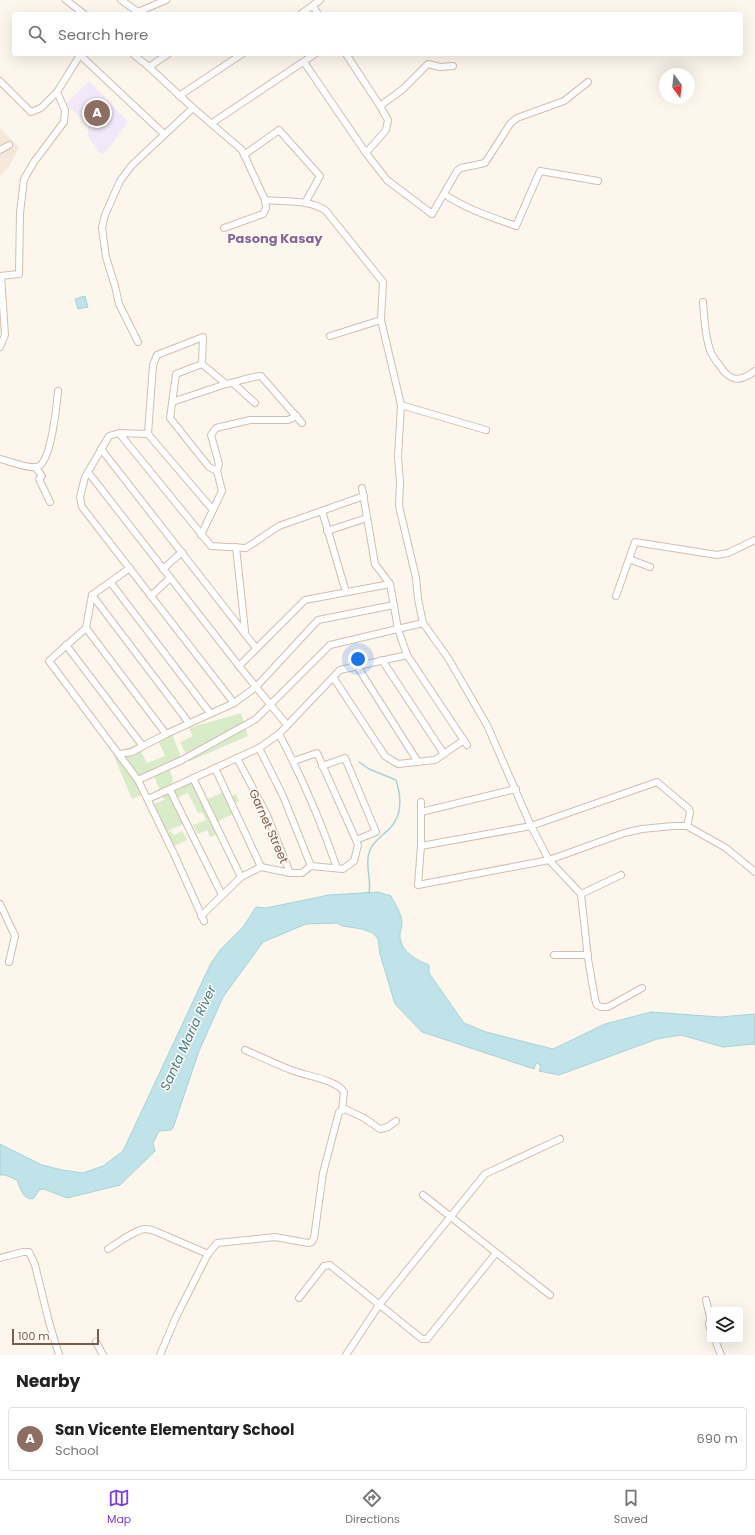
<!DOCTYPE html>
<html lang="en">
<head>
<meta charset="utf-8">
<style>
	body { margin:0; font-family:Poppins,sans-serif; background:#f2f2f2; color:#222 }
	.controls { position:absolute; right:12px; bottom:12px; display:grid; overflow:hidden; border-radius:4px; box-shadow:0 4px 16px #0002 }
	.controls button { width:36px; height:36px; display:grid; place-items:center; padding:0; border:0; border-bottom:1px solid #e0e0e0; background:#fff; color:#222; font:20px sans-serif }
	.compass { position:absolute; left:659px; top:68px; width:36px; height:36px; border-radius:50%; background:#fff; box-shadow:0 4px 16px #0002; rotate:165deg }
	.scale { position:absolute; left:12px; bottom:10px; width:87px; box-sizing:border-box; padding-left:4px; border:2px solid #7a5c4d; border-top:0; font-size:11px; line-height:14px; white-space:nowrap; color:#7a5c4d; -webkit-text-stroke:3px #fffaf3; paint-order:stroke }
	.you { position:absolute; left:358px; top:659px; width:14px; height:14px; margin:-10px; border:3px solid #fff; border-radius:50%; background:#1a73e8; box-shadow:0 0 0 6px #1a73e833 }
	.badge { display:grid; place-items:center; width:26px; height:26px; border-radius:50%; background:#7c3aed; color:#fff; font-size:13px; font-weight:700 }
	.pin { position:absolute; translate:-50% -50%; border:2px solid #fff; box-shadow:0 1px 4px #0006 }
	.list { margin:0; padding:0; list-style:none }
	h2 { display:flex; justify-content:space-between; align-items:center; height:52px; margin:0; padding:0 16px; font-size:17px }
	h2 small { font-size:13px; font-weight:400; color:#767676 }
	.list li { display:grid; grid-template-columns:26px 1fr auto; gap:12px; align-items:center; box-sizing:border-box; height:64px; margin:0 8px 8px; padding:0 8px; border:1px solid #e0e0e0; border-radius:4px }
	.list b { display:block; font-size:15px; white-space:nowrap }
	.list p { margin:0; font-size:13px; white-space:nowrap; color:#767676 }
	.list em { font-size:13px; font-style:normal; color:#767676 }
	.icon { flex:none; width:22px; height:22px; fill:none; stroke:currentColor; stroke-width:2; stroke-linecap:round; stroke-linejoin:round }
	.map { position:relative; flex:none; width:755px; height:1355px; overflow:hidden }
	.search { position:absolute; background:#fff; box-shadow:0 4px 16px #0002; left:12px; right:12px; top:12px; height:44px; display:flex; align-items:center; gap:10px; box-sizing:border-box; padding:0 14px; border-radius:4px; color:#767676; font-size:15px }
	.sheet { height:124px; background:#fff }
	nav { display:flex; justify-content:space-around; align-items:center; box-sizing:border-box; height:56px; border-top:1px solid #e0e0e0; background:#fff; font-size:11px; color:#767676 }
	nav a { display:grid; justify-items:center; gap:2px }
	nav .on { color:#7c3aed }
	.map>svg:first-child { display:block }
	.residential { fill:#f5e8da }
	.education { fill:#f3e8fa }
	.green { fill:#d8ecc9 }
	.water { fill:#bfe3e8; stroke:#a5d3da }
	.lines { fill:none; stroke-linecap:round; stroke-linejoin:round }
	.stream { stroke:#a5d3da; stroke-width:1.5 }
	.minor-casing { stroke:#d1beb0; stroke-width:8 }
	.minor { stroke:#fff; stroke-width:6 }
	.labels { text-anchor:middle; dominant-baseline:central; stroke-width:3; stroke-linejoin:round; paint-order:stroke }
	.street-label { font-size:12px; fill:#7a5c4d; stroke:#fffaf3 }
	.neighbourhood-label { font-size:13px; font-weight:bold; fill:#846695; stroke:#fffaf3 }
	.water-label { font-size:13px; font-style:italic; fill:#437c86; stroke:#fffaf3 }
</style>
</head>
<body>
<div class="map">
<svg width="755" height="1355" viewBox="0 0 755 1355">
	<rect width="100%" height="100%" fill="#fdf6ec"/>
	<path class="residential" d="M 0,128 L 19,147 L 9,167 L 0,176 Z"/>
	<path class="education" d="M 89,81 L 128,122 L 104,154 L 99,153 L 88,136 L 88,125 L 66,104 Z"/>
	<g class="green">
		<path d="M 241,713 L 248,736 L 190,761 L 180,742 L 193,736 L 189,728 Z"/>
		<path d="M 172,734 L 182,760 L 168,766 L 173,778 L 170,790 L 185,823 L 166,832 L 154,804 L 164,800 L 153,774 L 138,780 L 144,794 L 132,799 L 113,754 L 137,744 L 147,763 L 165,756 L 158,740 Z"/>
		<path d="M 193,778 L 204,801 L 225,791 L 227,794 L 232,796 L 236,794 L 239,802 L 231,802 L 235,813 L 215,823 L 220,833 L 210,837 L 207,830 L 198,834 L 193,825 L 206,820 L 202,812 L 198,813 L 188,793 L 177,798 L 173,789 Z"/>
		<path d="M 171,831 L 174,835 L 182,831 L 187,840 L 174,846 L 167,833 Z"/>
	</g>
	<g class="water">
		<path d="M 85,296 L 88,307 L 78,309 L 75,299 Z"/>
		<path d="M 378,892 L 391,896 C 395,904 402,914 402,923 C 402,928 399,934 400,938 C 402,953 417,960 429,965 L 429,973 L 464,1023 L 486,1032 L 553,1049 L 605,1024 L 651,1012 L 720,1017 L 755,1014 L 755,1045 L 753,1044 L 723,1047 L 681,1035 L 657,1039 L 559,1075 L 539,1071 L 541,1065 L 536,1063 L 534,1069 L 422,1032 L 395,1004 L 380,954 L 378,939 L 373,933 L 362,929 L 343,926 L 336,923 L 306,924 L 263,942 L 223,997 L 199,1051 L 173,1128 L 171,1130 L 159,1131 L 153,1143 L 155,1151 L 120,1185 L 67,1198 L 44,1189 L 39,1190 L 34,1198 L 30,1199 C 21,1195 21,1189 17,1180 L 5,1175 L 0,1175 L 0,1144 L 42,1165 L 62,1170 L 83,1173 L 103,1166 L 123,1151 L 211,963 L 221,949 L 243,927 L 256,907 L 266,908 L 329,895 Z"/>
	</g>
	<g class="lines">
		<path class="stream" d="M 359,762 L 369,769 L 396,780 C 401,796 403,814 391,827 C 384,835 374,840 370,850 C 364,863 372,880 369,893"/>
		<g class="minor-casing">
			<g id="minor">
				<path d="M 66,0 L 84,14"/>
				<path d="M 121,0 L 138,12 L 135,14"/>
				<path d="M 313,6 L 318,14"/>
				<path d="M 138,12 L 166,0"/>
				<path d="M 301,14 L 320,0"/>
				<path d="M 81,54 L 80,55 L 164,134"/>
				<path d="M 133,54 L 149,67 L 193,108 L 242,150 L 265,200 C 285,202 309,199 326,211 L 383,282 L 381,320 L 401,405 L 398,457 L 400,482 L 399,506 L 416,578 L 418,599 L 423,623 L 448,658 L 487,725 L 531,826 L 549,860 L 581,894 L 588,959 L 595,999 L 597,1005 L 601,1007 L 608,1007 L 642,988"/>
				<path d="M 346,54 L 380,106 L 388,120 L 386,130 L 366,153"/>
				<path d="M 304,62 L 366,153 L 387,180 L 432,214 L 457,171 L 461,168 L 485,163 L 510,124 L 517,118 L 564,101 L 588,82"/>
				<path d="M 149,67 L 168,54"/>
				<path d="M 0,81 L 31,112 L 41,108 L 57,92"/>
				<path d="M 179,96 L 242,54"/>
				<path d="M 380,106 L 403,89 L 428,64 L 440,67 L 453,66"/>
				<path d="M 212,123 L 315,54"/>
				<path d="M 0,150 L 9,145"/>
				<path d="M 244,155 L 279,130 L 320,176 L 305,203"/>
				<path d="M 444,194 C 466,209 491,217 516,226 L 540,171 L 598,181"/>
				<path d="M 224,228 L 263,214 L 266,208 L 265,200"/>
				<path d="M 0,276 L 19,274 L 20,213 L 24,179 L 34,162 L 64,122 L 65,110 L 57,92 L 80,55"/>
				<path d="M 703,302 C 704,318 705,335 710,350 C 712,356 716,361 720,366 C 730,382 740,382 755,371"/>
				<path d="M 330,336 L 381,320"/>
				<path d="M 138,342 L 119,304 L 115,286 L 106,257 L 102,228 L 105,215 L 120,181 L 132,165 L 193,108"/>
				<path d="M 0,347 L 5,335 L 1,276"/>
				<path d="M 202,364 L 176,374 L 170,418 L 209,467 L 217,471"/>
				<path d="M 233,383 L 255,403"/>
				<path d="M 226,384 L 202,364 L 203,337 L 157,355 L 153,365 L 148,434 L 119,433 L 109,436 L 85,477 L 80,497 L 82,507 L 234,703"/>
				<path d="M 172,402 L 226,384 C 238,382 248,377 261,376 L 302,423"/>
				<path d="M 401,405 L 486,430"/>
				<path d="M 119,433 L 211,546 L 246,548 L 279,526 L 364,496"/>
				<path d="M 148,434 L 213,510"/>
				<path d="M 101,449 L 256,648"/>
				<path d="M 0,459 C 9,461 28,469 37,467 C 51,464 57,404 58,391"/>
				<path d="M 35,467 L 42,476 L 39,479 L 50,502"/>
				<path d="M 88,472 L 239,666 L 287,725"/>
				<path d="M 362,488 L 375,564 L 390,584 L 398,629 L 407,655 L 467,745"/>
				<path d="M 322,511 L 346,592"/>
				<path d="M 327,531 L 367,518"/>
				<path d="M 201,535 L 222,491 L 217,471 L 219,464 L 211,435 L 216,428 L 250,420 L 288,420 L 297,416"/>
				<path d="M 236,547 L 245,631"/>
				<path d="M 629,559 L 650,567"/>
				<path d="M 130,568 L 92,595 L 86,628 L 49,661 L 138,780 L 174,854 L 204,921"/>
				<path d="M 163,569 L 182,552"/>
				<path d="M 111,583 L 210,713"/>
				<path d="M 92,595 L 189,723"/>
				<path d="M 151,596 L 170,578"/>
				<path d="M 616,596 L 635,542 L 717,555 L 728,553 L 755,540"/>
				<path d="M 86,628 L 166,734"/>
				<path d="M 66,645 L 142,745"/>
				<path d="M 382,660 L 444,754"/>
				<path d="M 239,666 L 305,600 L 390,584"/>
				<path d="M 357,666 L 418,762"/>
				<path d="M 333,677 L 385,756 L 398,764 L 435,760 L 464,740"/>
				<path d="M 279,734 C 302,777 321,822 337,868"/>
				<path d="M 259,748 L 283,796 L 311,866"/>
				<path d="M 120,754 L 132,752 L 166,734 L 234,703 L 256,687 L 318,620 L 394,605"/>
				<path d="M 237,758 L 267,815 L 290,873"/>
				<path d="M 322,766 L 345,758 L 376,832 L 356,840"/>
				<path d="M 215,768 L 261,867"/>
				<path d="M 193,778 L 241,877"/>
				<path d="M 138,780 L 182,760 L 256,719 L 330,645 L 423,623"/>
				<path d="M 170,790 L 222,895"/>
				<path d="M 148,799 L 259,748 L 279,734 L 340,670 L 407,655"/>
				<path d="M 421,802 L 421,846 L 418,885 L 549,860 L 624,833 L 642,829 L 673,826 L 687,826"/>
				<path d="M 421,812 L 516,789"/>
				<path d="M 421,846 L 531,826 L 657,782 L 689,809 L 690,813 L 687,826 L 726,848 L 755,872"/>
				<path d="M 581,894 L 621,875"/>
				<path d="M 0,904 L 15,936 L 9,962"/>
				<path d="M 201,916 L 241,877 L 261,867 L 290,873 L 302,873 L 311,866 L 343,869 L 354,861 L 358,845 L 356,840 L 317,753 L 294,761"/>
				<path d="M 554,955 L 588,955"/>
				<path d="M 245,1050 C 261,1057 276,1064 291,1070 C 306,1076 335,1079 344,1092 L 342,1110"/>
				<path d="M 423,1195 L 550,1295"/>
				<path d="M 108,1249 C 118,1243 131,1232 144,1229 C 148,1229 153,1230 157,1232 L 208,1254"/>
				<path d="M 0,1258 L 23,1252 L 29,1252 L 35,1265 L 49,1322 L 59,1355"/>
				<path d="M 299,1298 L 324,1266 L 330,1265 L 422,1339 L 427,1339 L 496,1253"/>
				<path d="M 706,1300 L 710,1317"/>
				<path d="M 710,1321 L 709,1324 L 710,1328"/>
				<path d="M 715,1340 L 721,1355"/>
				<path d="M 96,1342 L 103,1355"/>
				<path d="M 160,1355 L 176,1317 L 208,1254 L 217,1243 L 275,1237 L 308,1243 L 312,1242 L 314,1238 L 323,1173 L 339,1112 L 345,1109 L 364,1118 L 380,1129 L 388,1127 L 396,1121"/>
				<path d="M 346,1355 L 379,1305 L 485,1174 L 560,1139"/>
			</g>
		</g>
		<use href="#minor" class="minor"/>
	</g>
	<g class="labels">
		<g class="street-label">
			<text transform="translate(269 826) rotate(66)">Garnet Street</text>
		</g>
		<g class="neighbourhood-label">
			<text x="275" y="238">Pasong Kasay</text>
		</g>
		<g class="water-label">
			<text transform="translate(188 1038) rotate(-65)">Santa Maria River</text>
		</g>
	</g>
</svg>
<div class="controls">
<button><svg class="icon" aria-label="layers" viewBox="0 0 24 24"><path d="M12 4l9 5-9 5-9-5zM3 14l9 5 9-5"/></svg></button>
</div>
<svg class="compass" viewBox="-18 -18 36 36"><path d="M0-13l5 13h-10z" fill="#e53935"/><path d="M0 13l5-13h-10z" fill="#767676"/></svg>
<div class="scale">100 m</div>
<div class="you"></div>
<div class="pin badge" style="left:97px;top:113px;background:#8d6e63">A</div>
<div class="search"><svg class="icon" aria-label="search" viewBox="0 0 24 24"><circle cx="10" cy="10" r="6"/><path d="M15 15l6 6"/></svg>Search here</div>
</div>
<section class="sheet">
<h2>Nearby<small></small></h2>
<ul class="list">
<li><span class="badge" style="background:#8d6e63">A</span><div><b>San Vicente Elementary School</b><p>School</p></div><em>690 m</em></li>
</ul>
</section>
<nav>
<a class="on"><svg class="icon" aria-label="map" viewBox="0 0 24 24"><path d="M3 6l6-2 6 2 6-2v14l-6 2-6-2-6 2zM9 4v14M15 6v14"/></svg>Map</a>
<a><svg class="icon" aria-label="directions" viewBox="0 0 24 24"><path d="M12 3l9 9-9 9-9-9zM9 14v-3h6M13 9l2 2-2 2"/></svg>Directions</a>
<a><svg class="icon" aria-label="saved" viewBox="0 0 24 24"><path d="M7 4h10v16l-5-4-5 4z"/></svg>Saved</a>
</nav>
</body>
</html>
